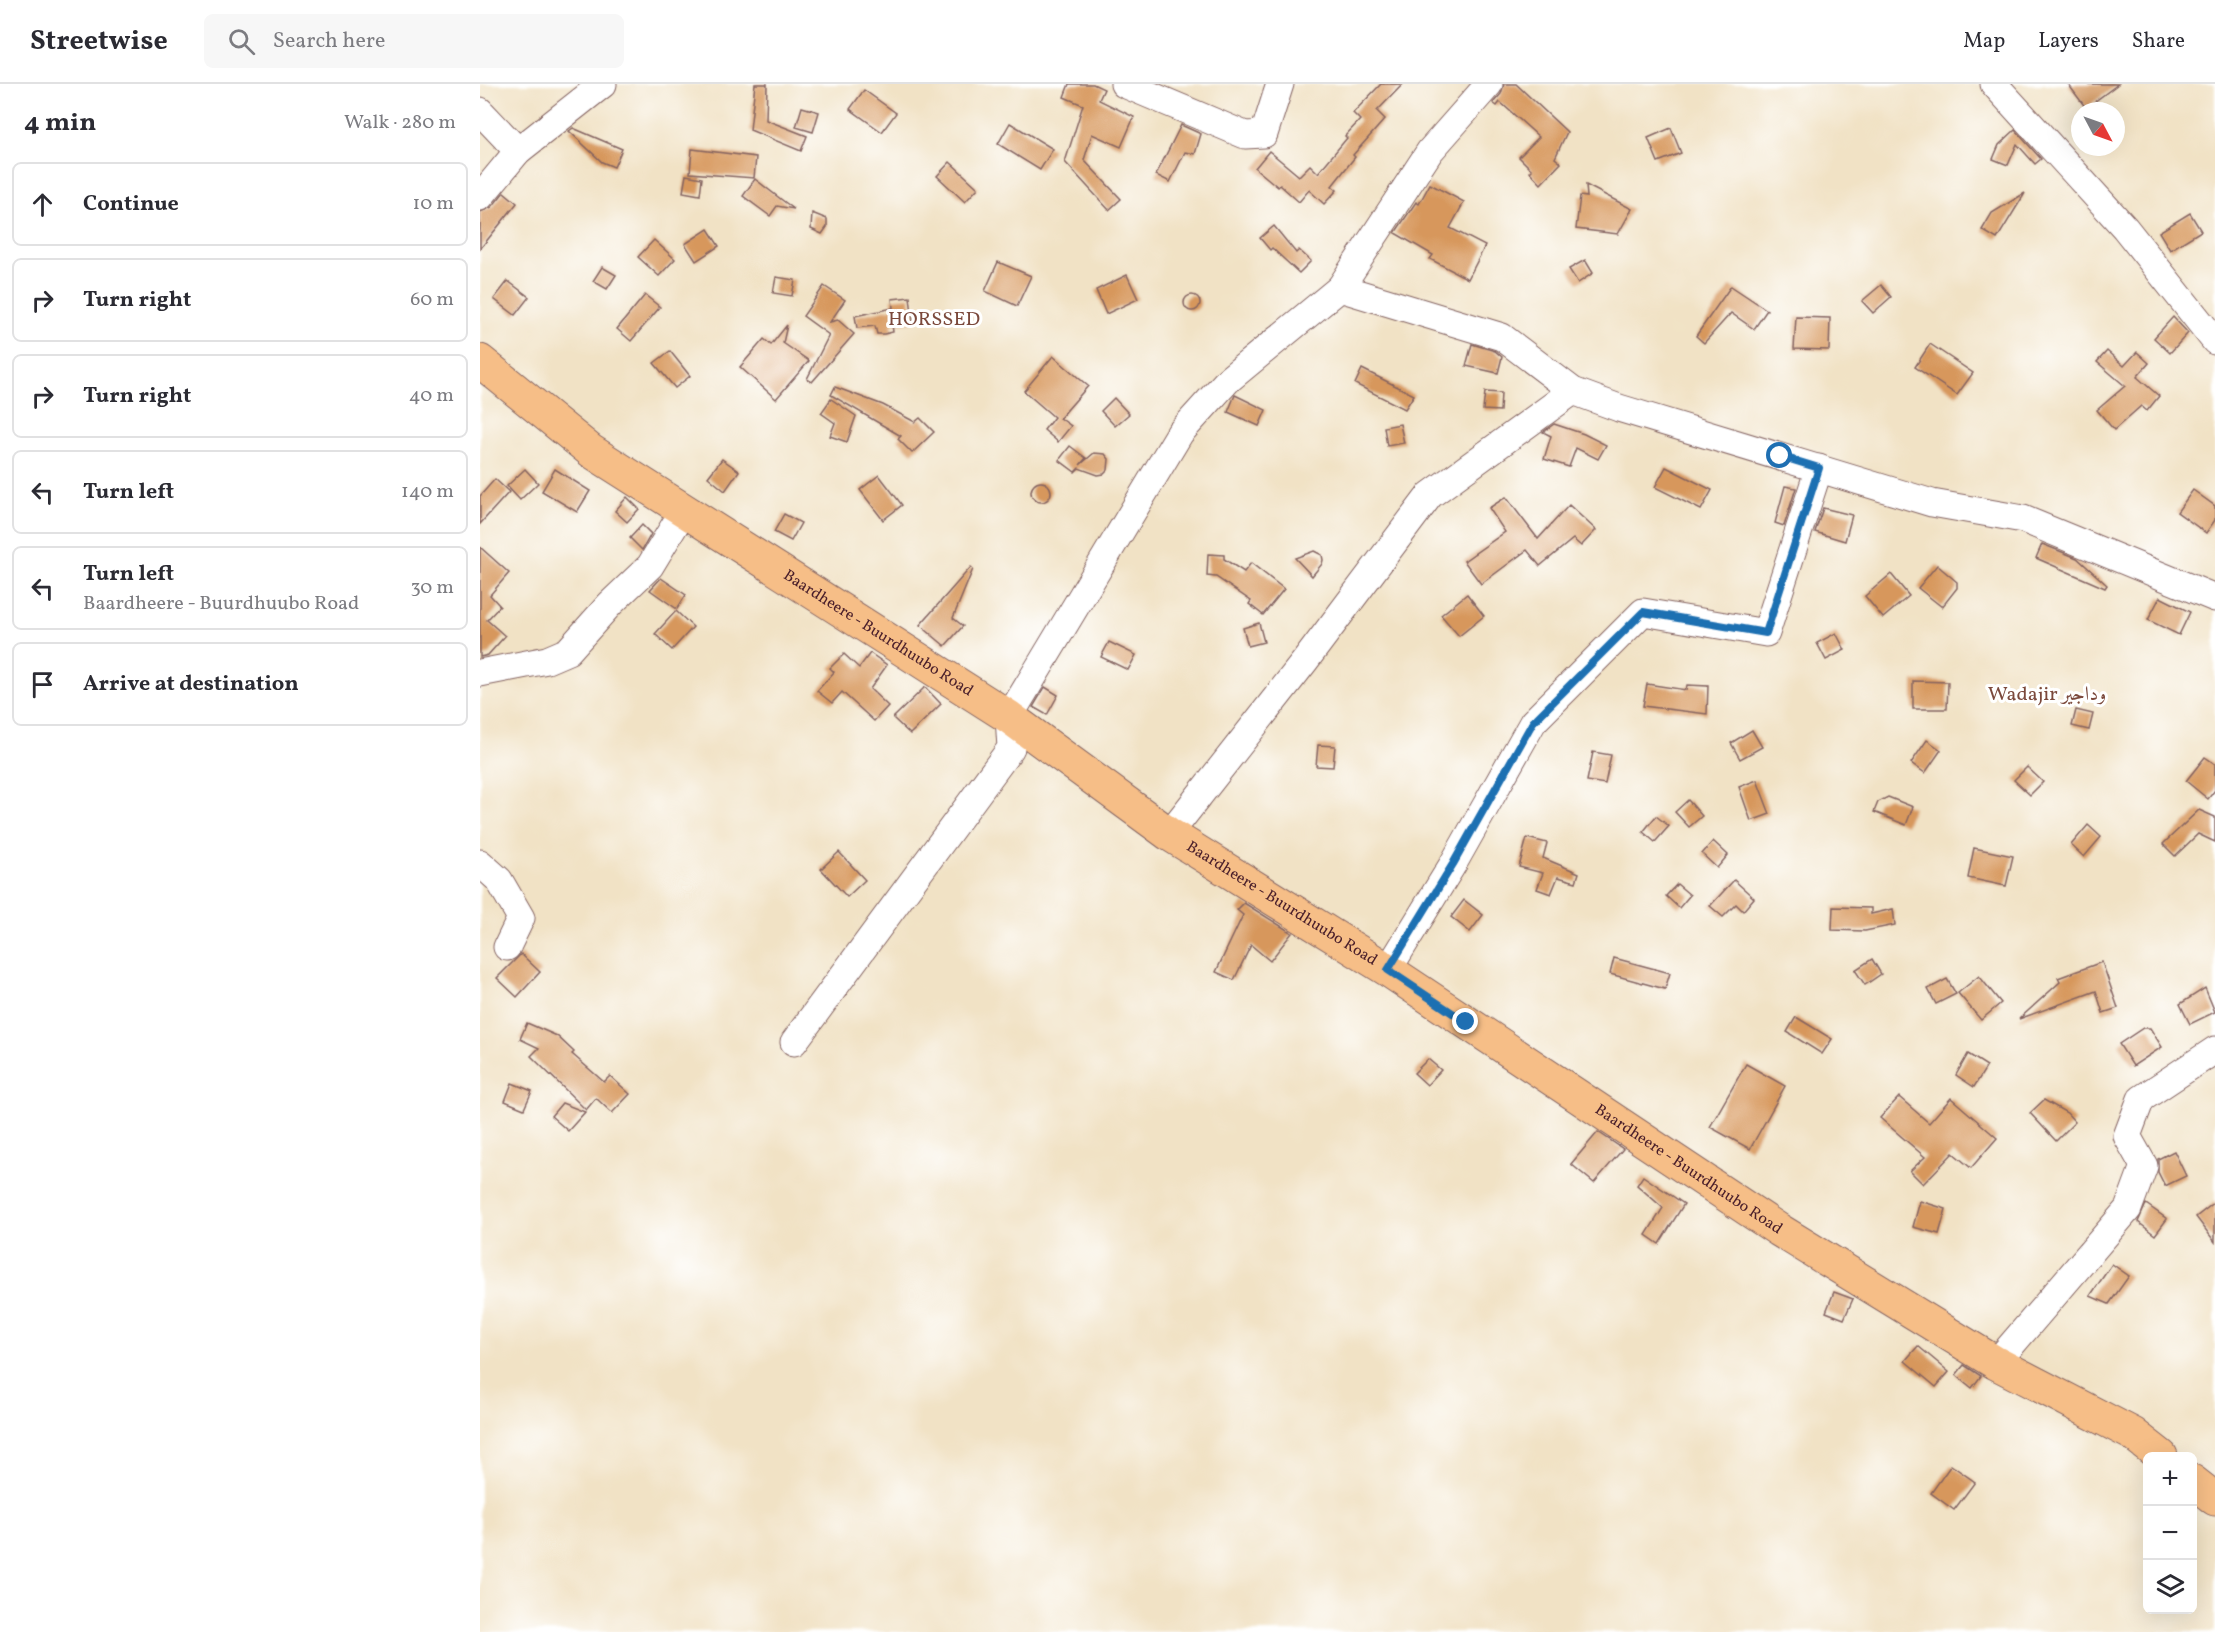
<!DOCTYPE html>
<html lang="en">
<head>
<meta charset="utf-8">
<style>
	body { margin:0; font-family:Vollkorn,Amiri,serif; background:#f7f7f7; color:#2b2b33 }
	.controls { position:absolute; right:18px; bottom:18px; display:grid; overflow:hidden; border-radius:9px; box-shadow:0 6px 24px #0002 }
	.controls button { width:54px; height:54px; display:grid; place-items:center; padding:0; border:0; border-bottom:2px solid #e1e1e2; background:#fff; color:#2b2b33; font:30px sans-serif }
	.compass { position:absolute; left:1591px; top:18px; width:54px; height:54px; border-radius:50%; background:#fff; box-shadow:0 6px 24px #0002; rotate:131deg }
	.stop { position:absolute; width:18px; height:18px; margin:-14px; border:4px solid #1f6fb2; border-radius:50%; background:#fff }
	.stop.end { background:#1f6fb2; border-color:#fff; box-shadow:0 2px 6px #0008 }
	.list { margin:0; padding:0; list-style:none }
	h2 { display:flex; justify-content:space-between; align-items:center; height:78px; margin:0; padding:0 24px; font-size:26px }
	h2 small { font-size:20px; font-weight:400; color:#7c7c81 }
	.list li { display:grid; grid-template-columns:39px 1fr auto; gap:18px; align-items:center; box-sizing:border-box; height:84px; margin:0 12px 12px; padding:0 12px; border:2px solid #e1e1e2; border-radius:9px }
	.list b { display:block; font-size:22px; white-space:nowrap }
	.list p { margin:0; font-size:20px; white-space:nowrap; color:#7c7c81 }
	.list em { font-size:20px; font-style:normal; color:#7c7c81 }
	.icon { flex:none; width:33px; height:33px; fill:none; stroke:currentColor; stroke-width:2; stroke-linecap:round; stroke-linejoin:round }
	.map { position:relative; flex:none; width:1735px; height:1548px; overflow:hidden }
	header { display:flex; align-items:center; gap:36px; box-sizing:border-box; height:84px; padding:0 30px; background:#fff; border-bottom:2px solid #e1e1e2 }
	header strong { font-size:28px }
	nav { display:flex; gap:33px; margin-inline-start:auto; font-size:21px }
	.search { width:420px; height:54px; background:#f7f7f7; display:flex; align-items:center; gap:15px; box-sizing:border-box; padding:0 21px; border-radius:9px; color:#7c7c81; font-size:22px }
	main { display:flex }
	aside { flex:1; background:#fff }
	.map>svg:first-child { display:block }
	.building { fill:#d7975c }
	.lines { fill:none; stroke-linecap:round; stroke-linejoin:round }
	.minor-casing { stroke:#846361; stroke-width:29 }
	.major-casing { stroke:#846361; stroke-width:35 }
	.minor { stroke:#fff; stroke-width:27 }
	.major { stroke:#f6be87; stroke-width:33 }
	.route { stroke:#1f6fb2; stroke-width:8 }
	.labels { text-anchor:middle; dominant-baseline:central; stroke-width:6; stroke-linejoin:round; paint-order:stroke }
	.street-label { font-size:16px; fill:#4a1f2b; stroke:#fff }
	.quarter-label { font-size:20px; fill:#7b493c; stroke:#fff }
</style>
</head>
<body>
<header>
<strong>Streetwise</strong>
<div class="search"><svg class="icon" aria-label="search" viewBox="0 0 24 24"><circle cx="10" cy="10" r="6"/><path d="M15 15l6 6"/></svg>Search here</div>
<nav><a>Map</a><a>Layers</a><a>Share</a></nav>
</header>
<main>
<aside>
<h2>4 min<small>Walk · 280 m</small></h2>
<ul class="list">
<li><svg class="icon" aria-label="ahead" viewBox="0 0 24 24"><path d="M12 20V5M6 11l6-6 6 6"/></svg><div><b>Continue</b></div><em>10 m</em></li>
<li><svg class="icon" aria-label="right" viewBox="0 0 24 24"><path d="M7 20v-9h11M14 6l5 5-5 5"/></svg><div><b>Turn right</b></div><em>60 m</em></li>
<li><svg class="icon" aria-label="right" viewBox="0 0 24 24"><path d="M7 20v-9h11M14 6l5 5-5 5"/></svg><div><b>Turn right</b></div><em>40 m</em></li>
<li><svg class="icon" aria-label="left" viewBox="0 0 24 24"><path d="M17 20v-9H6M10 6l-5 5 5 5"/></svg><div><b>Turn left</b></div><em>140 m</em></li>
<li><svg class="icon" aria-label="left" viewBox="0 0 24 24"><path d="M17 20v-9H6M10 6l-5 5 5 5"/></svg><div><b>Turn left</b><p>Baardheere - Buurdhuubo Road</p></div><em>30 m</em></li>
<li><svg class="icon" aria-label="arrive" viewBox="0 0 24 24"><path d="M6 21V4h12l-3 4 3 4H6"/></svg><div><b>Arrive at destination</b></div></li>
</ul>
</aside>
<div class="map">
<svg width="1735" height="1548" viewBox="0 0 1735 1548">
	<rect width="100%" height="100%" fill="#fff"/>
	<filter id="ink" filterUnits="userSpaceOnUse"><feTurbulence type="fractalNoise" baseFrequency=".0167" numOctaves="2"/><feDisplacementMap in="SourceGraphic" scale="12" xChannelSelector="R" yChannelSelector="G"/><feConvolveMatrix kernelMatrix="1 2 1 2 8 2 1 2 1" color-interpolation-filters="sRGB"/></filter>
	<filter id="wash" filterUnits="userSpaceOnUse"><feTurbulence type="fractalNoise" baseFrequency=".008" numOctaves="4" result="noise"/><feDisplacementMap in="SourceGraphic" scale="24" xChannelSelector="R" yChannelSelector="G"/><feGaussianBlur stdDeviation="1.35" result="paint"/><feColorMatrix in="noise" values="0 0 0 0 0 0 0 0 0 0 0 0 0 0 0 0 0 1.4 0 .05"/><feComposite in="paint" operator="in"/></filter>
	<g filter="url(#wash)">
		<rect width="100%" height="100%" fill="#f1e2c5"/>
		<g id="blocks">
			<g class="building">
				<path d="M 275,0 L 287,0 L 286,36 L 327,52 L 321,67 L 270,46 Z"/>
				<path d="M 589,0 L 613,0 L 624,5 L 619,16 L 654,33 L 641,63 L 612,50 L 604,76 L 641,115 L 629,126 L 585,78 L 603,21 L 584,13 Z"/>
				<path d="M 901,0 L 923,0 L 897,27 L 905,35 L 873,71 L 875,73 L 852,102 L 857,106 L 844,120 L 829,106 L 819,118 L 800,101 L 798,103 L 775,84 L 789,67 L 819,92 L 830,81 L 838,89 L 867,54 L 865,52 L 880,36 L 873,29 Z"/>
				<path d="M 1024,0 L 1036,0 L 1087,48 L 1075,74 L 1081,79 L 1061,100 L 1050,88 L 1052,86 L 1039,73 L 1059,53 L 1020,18 L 1017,22 L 1013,19 L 1021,10 Z"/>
				<path d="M 1588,0 L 1638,0 L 1606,24 Z"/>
				<path d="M 384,6 L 416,29 L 402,48 L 370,25 Z"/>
				<path d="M 322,23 L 339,28 L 333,48 L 316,43 Z"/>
				<path d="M 530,39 L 573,65 L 560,86 L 518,60 Z"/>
				<path d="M 701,41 L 721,50 L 715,70 L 705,68 L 690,98 L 676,91 Z"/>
				<path d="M 93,44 L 142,65 L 134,83 L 122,78 L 89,47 Z"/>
				<path d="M 1191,44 L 1201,69 L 1178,78 L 1168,54 Z"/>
				<path d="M 1535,46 L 1561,75 L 1555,80 L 1537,60 L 1528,81 L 1513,75 L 1519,61 Z"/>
				<path d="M 212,65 L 276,73 L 274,94 L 210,89 Z"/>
				<path d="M 470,78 L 498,104 L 485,118 L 457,92 Z"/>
				<path d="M 206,91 L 222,94 L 220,111 L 203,108 Z"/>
				<path d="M 275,95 L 302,116 L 314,125 L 297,122 L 290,132 L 263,112 Z"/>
				<path d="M 950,100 L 984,118 L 970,144 L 1005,162 L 988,195 L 950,175 L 953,171 L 915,149 L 936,118 L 939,120 Z"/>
				<path d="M 1106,101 L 1152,125 L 1138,150 L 1096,145 L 1100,112 L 1107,113 Z"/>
				<path d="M 24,108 L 37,119 L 0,165 L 0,128 L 12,123 Z"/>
				<path d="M 1545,109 L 1517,155 L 1502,146 L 1512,129 Z"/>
				<path d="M 332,129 L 347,135 L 347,143 L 342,150 L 331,145 Z"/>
				<path d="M 1710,129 L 1721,147 L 1690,166 L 1679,148 Z"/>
				<path d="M 794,142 L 816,169 L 819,166 L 831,177 L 819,189 L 792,164 L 790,166 L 780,154 Z"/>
				<path d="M 228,145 L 239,162 L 216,177 L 205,160 Z"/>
				<path d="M 174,156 L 195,175 L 179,192 L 158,173 Z"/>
				<path d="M 1105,176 L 1113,189 L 1098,199 L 1089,185 Z"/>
				<path d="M 518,178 L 551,192 L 537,222 L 505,207 Z"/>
				<path d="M 122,183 L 136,191 L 127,205 L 113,197 Z"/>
				<path d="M 647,191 L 658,215 L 626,230 L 616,206 Z"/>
				<path d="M 296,193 L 315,196 L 312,212 L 293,209 Z"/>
				<path d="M 28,197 L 49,213 L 35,231 L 14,215 Z"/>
				<path d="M 1401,201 L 1411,213 L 1393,229 L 1382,217 Z"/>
				<path d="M 344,202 L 365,216 L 350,238 L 358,236 L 374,250 L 332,298 L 327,295 L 349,251 L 323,232 Z"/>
				<path d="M 1251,202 L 1287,226 L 1274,245 L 1251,229 L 1224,259 L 1216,252 Z"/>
				<circle cx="712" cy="219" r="8"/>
				<path d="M 165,211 L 180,223 L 151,257 L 137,245 Z"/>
				<path d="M 430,213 L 433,238 L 412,240 L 413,248 L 404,250 L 397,250 L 395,242 L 377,244 L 375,232 L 413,224 L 412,215 Z"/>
				<path d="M 1316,233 L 1350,234 L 1349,266 L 1314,265 Z"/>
				<path d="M 1693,233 L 1708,249 L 1690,269 L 1674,254 Z"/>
				<path d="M 307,241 L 303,259 L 329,277 L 296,315 L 260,283 L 284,255 L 291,261 Z"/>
				<path d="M 992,260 L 1015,267 L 1022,273 L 1018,289 L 986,282 Z"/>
				<path d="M 1450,260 L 1493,289 L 1477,311 L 1435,283 Z"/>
				<path d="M 190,267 L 210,292 L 195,304 L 174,279 Z"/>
				<path d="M 1627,267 L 1644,282 L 1657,268 L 1669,279 L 1657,293 L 1679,312 L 1667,327 L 1661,322 L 1634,346 L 1617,326 L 1645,302 L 1617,278 Z"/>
				<path d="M 573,272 L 608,302 L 580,334 L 591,342 L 578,358 L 564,346 L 574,333 L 544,307 Z"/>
				<path d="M 882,285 L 934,311 L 925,325 L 875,300 Z"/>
				<path d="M 355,303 L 403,321 L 435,338 L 440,334 L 454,348 L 432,369 L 418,355 L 421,352 L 351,311 Z"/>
				<path d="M 1005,308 L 1021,309 L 1020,327 L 1003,326 Z"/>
				<path d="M 755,311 L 786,326 L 779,342 L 748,328 Z"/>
				<path d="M 634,314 L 649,330 L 635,342 L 621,327 Z"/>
				<path d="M 351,315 L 376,332 L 367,358 L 350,352 L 355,339 L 341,329 Z"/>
				<path d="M 920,340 L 924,359 L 907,362 L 904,343 Z"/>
				<path d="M 1074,340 L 1104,350 L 1126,361 L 1118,375 L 1096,364 L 1089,383 L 1064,375 L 1071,352 L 1063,348 Z"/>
				<path d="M 590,362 L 606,374 L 600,381 L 614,369 L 625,370 L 629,375 L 628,386 L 624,390 L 618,391 L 599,384 L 595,388 L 579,376 Z"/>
				<path d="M 242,375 L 259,387 L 245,407 L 228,393 Z"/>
				<path d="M 1186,383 L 1232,406 L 1221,426 L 1175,403 Z"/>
				<path d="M 45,385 L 58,399 L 40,416 L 27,402 Z"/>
				<path d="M 75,385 L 110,407 L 97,428 L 62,407 Z"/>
				<path d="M 399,391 L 422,421 L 403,436 L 380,406 Z"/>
				<path d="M 15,395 L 29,408 L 0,440 L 0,412 Z"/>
				<circle cx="561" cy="408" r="10"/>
				<path d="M 1305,402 L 1316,404 L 1304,442 L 1295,439 Z"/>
				<path d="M 1713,406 L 1735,422 L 1735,436 L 1726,449 L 1697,428 Z"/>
				<path d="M 147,413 L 159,425 L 147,438 L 135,427 Z"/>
				<path d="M 1026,413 L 1058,455 L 1089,421 L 1116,446 L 1101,462 L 1093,455 L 1060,482 L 1047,466 L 1001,500 L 984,477 L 1025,448 L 1009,424 Z"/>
				<path d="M 1343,424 L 1372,431 L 1365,457 L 1335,448 Z"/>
				<path d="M 304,430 L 321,439 L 311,457 L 294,448 Z"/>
				<path d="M 162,441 L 171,450 L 162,466 L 150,454 Z"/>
				<path d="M 1562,460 L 1597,474 L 1627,501 L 1625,504 L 1556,474 Z"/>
				<path d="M 0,463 L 29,489 L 10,511 L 20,522 L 7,536 L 25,552 L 8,571 L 0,573 Z"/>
				<path d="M 834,467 L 842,471 L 843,476 L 842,480 L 832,492 L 815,474 Z"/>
				<path d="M 728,470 L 744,471 L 744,475 L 764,488 L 771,479 L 804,505 L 783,531 L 769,520 L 771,517 L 736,493 L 727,492 Z"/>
				<path d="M 1457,481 L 1477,498 L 1477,504 L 1462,523 L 1438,504 Z"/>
				<path d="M 491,483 L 493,485 L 473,534 L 483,542 L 465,562 L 440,541 Z"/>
				<path d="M 1411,490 L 1429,512 L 1403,534 L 1385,512 Z"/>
				<path d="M 181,494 L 206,511 L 197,525 L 170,506 Z"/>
				<path d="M 987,510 L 1004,532 L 979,552 L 961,531 Z"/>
				<path d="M 1680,513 L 1710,528 L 1699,551 L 1668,536 Z"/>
				<path d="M 196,527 L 213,543 L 192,566 L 175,550 Z"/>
				<path d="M 779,539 L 784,558 L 768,562 L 763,544 Z"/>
				<path d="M 1356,549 L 1365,566 L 1346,576 L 1337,559 Z"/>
				<path d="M 629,558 L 656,571 L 648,586 L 621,573 Z"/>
				<path d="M 390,569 L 407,581 L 390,605 L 408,622 L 394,637 L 362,608 L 352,619 L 337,607 L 354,588 L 350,584 L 364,570 L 379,584 Z"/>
				<path d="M 1433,597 L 1468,598 L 1467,625 L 1433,625 Z"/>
				<path d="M 1167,600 L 1206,606 L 1207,601 L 1228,602 L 1227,630 L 1163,622 Z"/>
				<path d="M 445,603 L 461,620 L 430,650 L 413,634 Z"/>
				<path d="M 565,603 L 578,611 L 567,631 L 553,623 Z"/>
				<path d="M 1596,626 L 1613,630 L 1609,646 L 1592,642 Z"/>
				<path d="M 1272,646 L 1282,663 L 1260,675 L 1251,659 Z"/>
				<path d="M 1447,656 L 1461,666 L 1445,689 L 1431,679 Z"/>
				<path d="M 838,661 L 855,662 L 853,683 L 836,682 Z"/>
				<path d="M 1113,668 L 1131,671 L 1125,700 L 1107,697 Z"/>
				<path d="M 1725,673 L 1735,680 L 1735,706 L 1728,715 L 1706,697 Z"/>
				<path d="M 1547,683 L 1563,698 L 1550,711 L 1534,696 Z"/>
				<path d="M 1277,696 L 1290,730 L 1271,737 L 1259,703 Z"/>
				<path d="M 1408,713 L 1433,723 L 1426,741 L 1394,728 L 1398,718 Z"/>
				<path d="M 1208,716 L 1222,732 L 1209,743 L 1195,728 Z"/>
				<path d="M 1719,726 L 1735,733 L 1735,758 L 1718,750 L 1695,772 L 1683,760 Z"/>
				<path d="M 1176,732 L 1189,742 L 1175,758 L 1163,748 Z"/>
				<path d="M 1608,741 L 1621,753 L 1604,773 L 1591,761 Z"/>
				<path d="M 1047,754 L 1067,759 L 1063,774 L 1099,789 L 1096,798 L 1078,793 L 1071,810 L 1057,805 L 1063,789 L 1039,783 Z"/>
				<path d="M 1233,757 L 1248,771 L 1237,784 L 1222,770 Z"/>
				<path d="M 1494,764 L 1533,772 L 1526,802 L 1488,794 Z"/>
				<path d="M 359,768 L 385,796 L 367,813 L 341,785 Z"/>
				<path d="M 1254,796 L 1274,814 L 1263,827 L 1256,820 L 1243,833 L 1230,822 Z"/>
				<path d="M 1197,800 L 1210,811 L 1199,824 L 1186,812 Z"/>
				<path d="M 984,816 L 1003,831 L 990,848 L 971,833 Z"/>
				<path d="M 764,819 L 812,849 L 790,877 L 771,861 L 754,896 L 736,888 L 763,831 L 757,826 Z"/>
				<path d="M 1353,823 L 1391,824 L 1391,830 L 1413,825 L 1415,841 L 1385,847 L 1352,846 Z"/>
				<path d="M 41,870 L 60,888 L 37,913 L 17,894 Z"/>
				<path d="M 1134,874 L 1190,889 L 1185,905 L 1130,890 Z"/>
				<path d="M 1392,875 L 1401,890 L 1385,901 L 1375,886 Z"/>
				<path d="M 1622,878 L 1638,924 L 1623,929 L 1616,907 L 1539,935 L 1580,898 L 1578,894 Z"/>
				<path d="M 1499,892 L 1521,919 L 1501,936 L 1478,909 Z"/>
				<path d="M 1467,895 L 1476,910 L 1456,920 L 1448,905 Z"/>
				<path d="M 1725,904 L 1735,928 L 1710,940 L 1700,920 Z"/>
				<path d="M 1316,933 L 1352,955 L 1342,970 L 1307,948 Z"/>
				<path d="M 47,939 L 77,952 L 94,968 L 92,970 L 124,998 L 130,992 L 150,1010 L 132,1029 L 116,1014 L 106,1026 L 51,972 L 59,964 L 40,955 Z"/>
				<path d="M 1663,944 L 1670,944 L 1682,963 L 1653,982 L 1639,960 Z"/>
				<path d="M 1488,970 L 1507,982 L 1494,1003 L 1476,991 Z"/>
				<path d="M 948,975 L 961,986 L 947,1001 L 934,989 Z"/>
				<path d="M 1266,980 L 1305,1002 L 1270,1065 L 1230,1043 Z"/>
				<path d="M 32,999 L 52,1007 L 44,1025 L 25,1017 Z"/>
				<path d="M 1419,1013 L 1449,1039 L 1471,1014 L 1517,1054 L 1491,1084 L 1473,1069 L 1443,1100 L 1430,1087 L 1445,1073 L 1400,1034 Z"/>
				<path d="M 1564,1016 L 1587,1029 L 1595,1038 L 1576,1057 L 1550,1029 Z"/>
				<path d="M 82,1019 L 105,1028 L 88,1047 L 71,1032 Z"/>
				<path d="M 1118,1048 L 1143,1065 L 1114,1099 L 1091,1080 Z"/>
				<path d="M 1694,1067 L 1706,1092 L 1685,1102 L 1678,1088 L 1678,1075 Z"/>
				<path d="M 1163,1092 L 1204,1120 L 1179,1160 L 1166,1151 L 1183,1124 L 1157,1101 Z"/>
				<path d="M 1440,1117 L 1466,1125 L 1459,1150 L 1433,1143 Z"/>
				<path d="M 1735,1118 L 1735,1158 L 1716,1133 Z"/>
				<path d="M 1666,1120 L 1687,1135 L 1675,1151 L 1658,1138 Z"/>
				<path d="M 1632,1180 L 1649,1192 L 1629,1220 L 1610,1212 Z"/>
				<path d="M 1354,1208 L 1373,1215 L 1364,1235 L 1346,1228 Z"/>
				<path d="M 1438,1262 L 1469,1288 L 1456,1303 L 1425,1277 Z"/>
				<path d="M 1484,1281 L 1501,1292 L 1492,1304 L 1476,1291 Z"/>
				<path d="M 1471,1381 L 1495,1398 L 1474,1426 L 1451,1409 Z"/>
			</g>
		</g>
	</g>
	<g filter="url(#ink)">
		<use href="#blocks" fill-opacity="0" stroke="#846361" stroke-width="1.5"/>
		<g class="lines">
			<g class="minor-casing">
				<g id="minor">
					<path d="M 644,0 L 765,51 L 784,50 L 800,0"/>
					<path d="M 1514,0 L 1645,144 L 1735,257"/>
					<path d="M 0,27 L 38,67"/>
					<path d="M 0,113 L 38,67 L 123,0"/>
					<path d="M 860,204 L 1022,253 L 1093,307 L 1139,324 L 1452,419 L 1543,435 L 1735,514"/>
					<path d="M 0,589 L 67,576 L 88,567 L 130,520 L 170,482 L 204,426"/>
					<path d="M 689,750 L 825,577 L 950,411 L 1093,307"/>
					<path d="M 0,779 L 19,796 L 41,834 L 27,863"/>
					<path d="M 908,886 L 973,780 L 1053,638 L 1163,528 L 1286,549 L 1339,384"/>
					<path d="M 314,958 L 531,664 L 529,633 L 700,349 L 748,296 L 860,204 L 950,67 L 1009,0"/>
					<path d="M 1516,1279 L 1648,1125 L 1664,1082 L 1647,1052 L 1661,1015 L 1735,966"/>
				</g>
			</g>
			<g class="major-casing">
				<g id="major">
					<path id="s1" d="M 0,277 L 111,367 L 529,633 L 689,750 L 908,886 L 1299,1146 L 1516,1279 L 1653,1350 L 1681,1372"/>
					<path d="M 1712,1397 L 1735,1415"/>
				</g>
			</g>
			<use href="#minor" class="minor"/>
			<use href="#major" class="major"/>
		</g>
	</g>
	<g class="lines" filter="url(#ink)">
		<path class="route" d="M 986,938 L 908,886 L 973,780 L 1053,638 L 1163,528 L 1286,549 L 1339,384 L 1300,372"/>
	</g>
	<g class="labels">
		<g class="street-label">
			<text stroke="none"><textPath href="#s1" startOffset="483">Baardheere - Buurdhuubo Road</textPath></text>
			<text stroke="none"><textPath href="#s1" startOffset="969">Baardheere - Buurdhuubo Road</textPath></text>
			<text stroke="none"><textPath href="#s1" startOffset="1455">Baardheere - Buurdhuubo Road</textPath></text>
		</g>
		<g class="quarter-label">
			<text x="454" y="236">HORSSED</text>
			<text x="1567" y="611">Wadajir وداجير</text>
		</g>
	</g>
</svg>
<div class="controls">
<button>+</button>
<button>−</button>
<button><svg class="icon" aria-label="layers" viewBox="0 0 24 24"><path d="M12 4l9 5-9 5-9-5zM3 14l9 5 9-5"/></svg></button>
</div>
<svg class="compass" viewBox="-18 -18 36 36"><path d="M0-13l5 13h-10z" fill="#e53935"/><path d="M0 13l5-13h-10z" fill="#7c7c81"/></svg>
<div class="stop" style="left:1300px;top:372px"></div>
<div class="stop end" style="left:986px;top:938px"></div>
</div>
</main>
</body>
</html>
